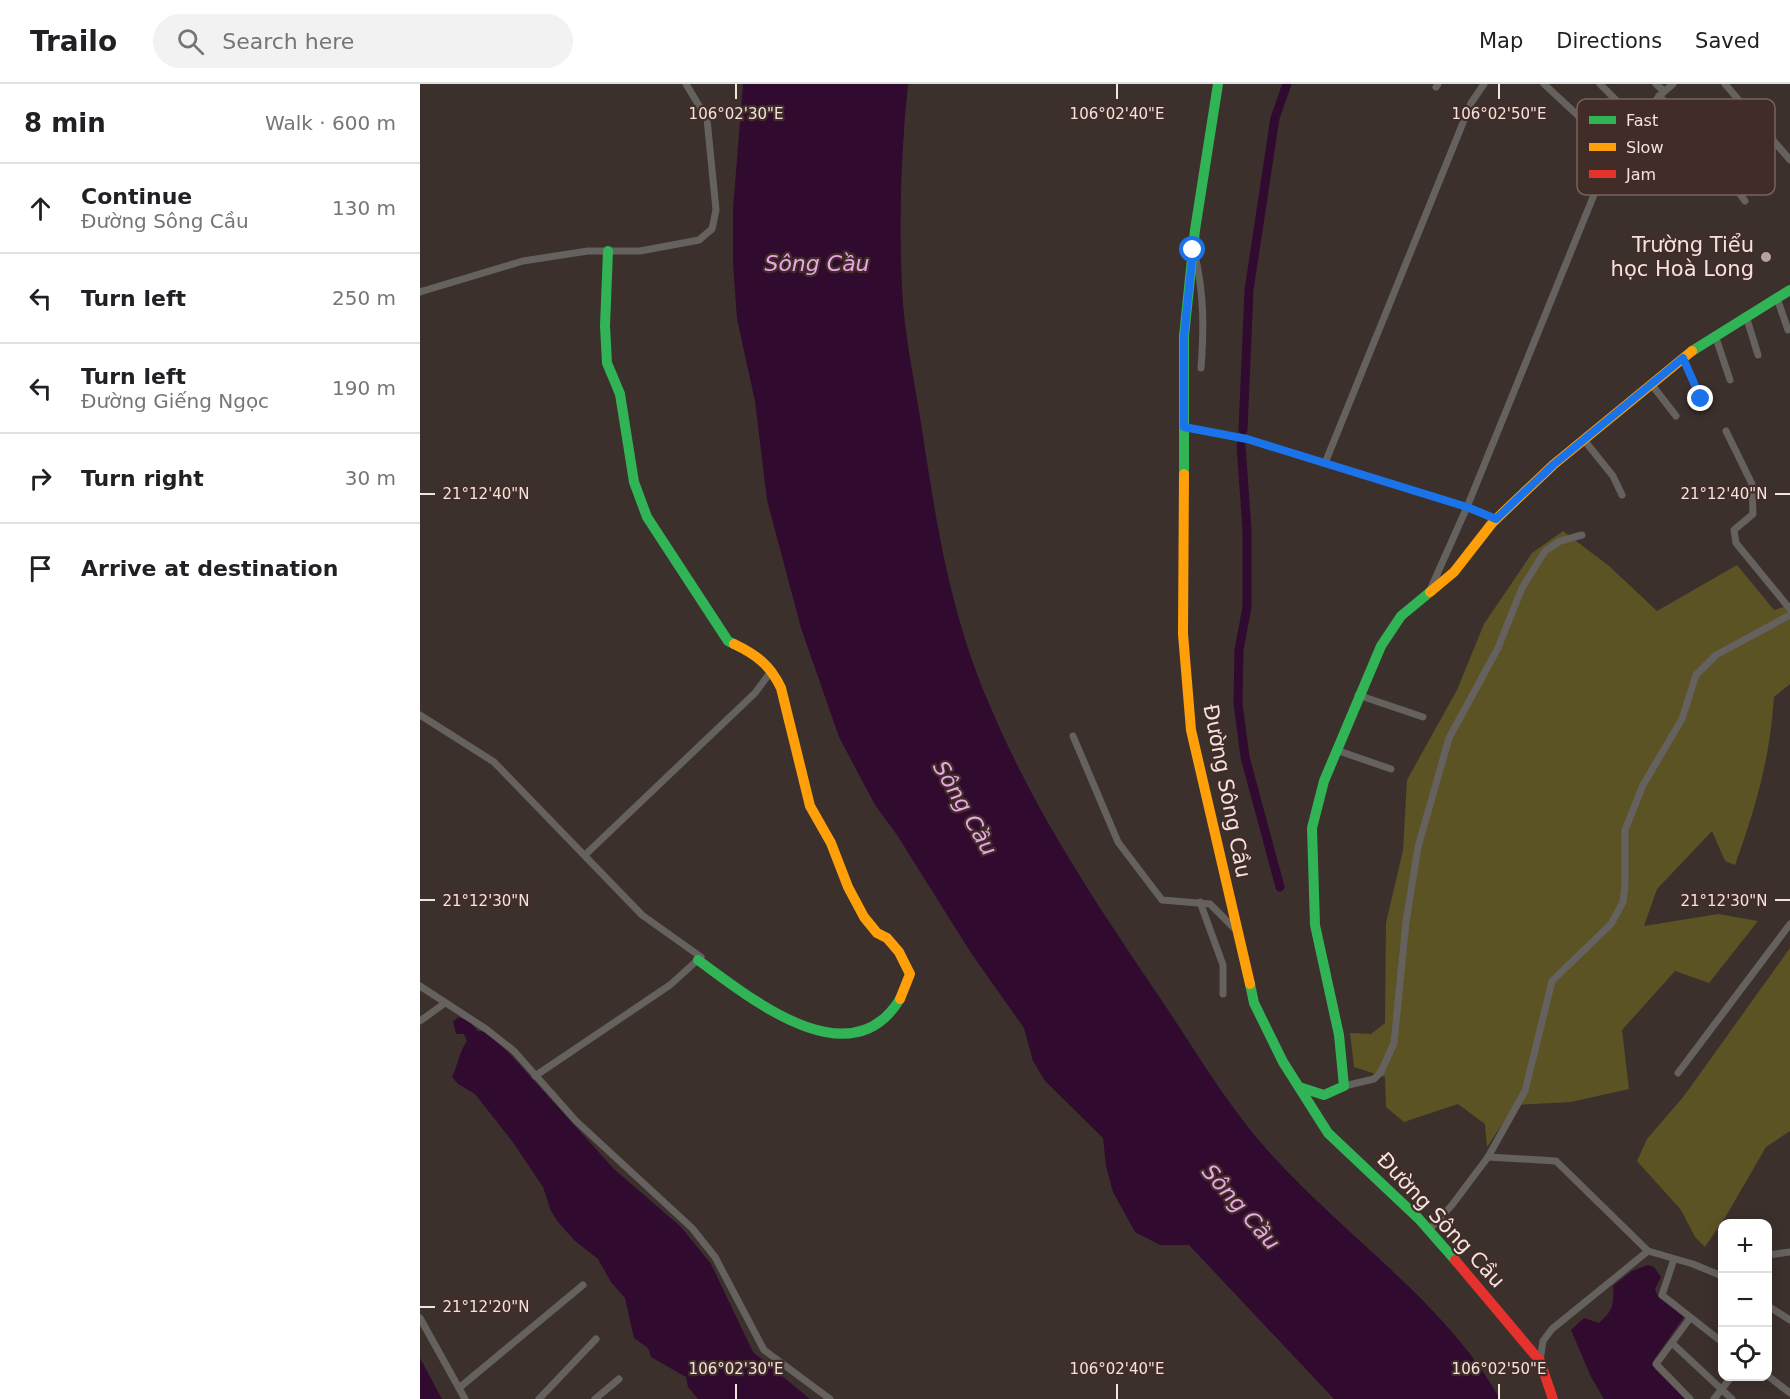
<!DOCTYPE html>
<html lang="en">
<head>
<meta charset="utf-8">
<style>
	body { margin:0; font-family:"DejaVu Sans",sans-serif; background:#f2f2f2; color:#202124 }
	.controls { position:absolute; right:18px; bottom:18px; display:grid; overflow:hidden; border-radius:12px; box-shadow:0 3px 15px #0003 }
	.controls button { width:54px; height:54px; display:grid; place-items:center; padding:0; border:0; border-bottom:2px solid #e0e0e0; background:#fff; color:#202124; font:30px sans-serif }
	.stop { position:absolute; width:18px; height:18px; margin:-14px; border:4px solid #1a73e8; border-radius:50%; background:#fff }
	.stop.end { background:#1a73e8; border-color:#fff; box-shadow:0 2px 6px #0008 }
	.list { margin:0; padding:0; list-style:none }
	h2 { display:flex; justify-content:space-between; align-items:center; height:78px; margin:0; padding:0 24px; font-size:26px }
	h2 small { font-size:20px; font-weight:400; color:#757577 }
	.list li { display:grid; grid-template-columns:39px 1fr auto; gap:18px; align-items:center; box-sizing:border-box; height:90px; padding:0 24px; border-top:2px solid #e0e0e0 }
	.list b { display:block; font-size:22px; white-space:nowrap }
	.list p { margin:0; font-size:20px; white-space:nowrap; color:#757577 }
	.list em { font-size:20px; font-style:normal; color:#757577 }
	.icon { flex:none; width:33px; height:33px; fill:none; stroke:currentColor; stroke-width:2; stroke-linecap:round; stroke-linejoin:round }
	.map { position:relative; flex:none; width:1370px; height:1315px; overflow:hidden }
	header { display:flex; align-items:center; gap:36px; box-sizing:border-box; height:84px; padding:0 30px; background:#fff; border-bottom:2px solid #e0e0e0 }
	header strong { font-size:28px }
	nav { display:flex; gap:33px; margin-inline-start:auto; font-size:21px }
	.search { width:420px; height:54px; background:#f2f2f2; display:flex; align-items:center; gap:15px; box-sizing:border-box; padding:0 21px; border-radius:33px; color:#757577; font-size:22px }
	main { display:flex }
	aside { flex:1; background:#fff }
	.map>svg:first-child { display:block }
	.green { fill:#5b5324 }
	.water { fill:#300b2f }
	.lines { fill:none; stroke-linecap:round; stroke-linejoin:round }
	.canal { stroke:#300b2f; stroke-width:9 }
	.street { stroke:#65615e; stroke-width:7 }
	.fast { stroke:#30b455; stroke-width:10 }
	.slow { stroke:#ff9f0a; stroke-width:10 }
	.jam { stroke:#e5322d; stroke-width:10 }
	.route { stroke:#1a73e8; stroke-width:8 }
	.ticks { fill:none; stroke:#f2e3df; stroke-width:2 }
	.poi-dot { fill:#b2a4a1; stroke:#422c27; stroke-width:2 }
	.labels { text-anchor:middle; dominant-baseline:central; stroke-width:4.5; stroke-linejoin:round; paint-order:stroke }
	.poi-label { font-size:21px; fill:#f2e3df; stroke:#422c27; text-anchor:end }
	.street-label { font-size:21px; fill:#f2e3df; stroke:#422c27 }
	.water-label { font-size:22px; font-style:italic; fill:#e9a6e7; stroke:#422c27 }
	.key { fill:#422c27; stroke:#77635e; stroke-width:1.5 }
	.key-label { font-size:16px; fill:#f2e3df }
	.ticks-label { font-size:15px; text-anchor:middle; fill:#f2e3df; stroke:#422c27; stroke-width:4.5; stroke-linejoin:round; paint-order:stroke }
</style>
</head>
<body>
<header>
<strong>Trailo</strong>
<div class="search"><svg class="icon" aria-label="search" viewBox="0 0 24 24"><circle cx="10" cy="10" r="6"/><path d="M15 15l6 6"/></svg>Search here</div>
<nav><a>Map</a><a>Directions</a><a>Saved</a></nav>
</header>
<main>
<aside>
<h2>8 min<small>Walk · 600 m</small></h2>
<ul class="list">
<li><svg class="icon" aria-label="ahead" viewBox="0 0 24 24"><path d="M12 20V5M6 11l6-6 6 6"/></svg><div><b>Continue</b><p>Đường Sông Cầu</p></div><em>130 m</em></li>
<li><svg class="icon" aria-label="left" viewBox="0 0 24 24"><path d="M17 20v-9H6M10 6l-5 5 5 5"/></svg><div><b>Turn left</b></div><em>250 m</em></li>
<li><svg class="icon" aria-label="left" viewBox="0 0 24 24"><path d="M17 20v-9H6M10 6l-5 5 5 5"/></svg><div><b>Turn left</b><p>Đường Giếng Ngọc</p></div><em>190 m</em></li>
<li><svg class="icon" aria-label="right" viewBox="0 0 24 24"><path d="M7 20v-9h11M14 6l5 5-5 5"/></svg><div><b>Turn right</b></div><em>30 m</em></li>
<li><svg class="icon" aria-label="arrive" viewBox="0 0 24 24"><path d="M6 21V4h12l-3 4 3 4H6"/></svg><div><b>Arrive at destination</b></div></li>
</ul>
</aside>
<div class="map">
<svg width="1370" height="1315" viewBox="0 0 1370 1315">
	<rect width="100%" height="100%" fill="#3c302d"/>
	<g class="green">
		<path d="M 1143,447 L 1189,482 L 1237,527 L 1317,481 L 1354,526 L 1370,521 L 1370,600 L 1354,613 C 1350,674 1336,723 1315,781 L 1305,777 L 1292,747 L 1237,805 L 1224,842 L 1298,830 L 1338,837 L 1289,899 L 1255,887 L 1202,946 L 1209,1005 L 1151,1018 L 1095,1021 L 1067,1063 L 1065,1040 L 1038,1020 L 984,1038 L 966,1023 L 965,993 L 934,983 L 930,949 L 951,950 L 965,939 L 966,839 L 983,766 L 987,696 L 1037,606 L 1064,540 L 1112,469 Z"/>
		<path d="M 1370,864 L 1370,1047 L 1346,1063 L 1306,1132 L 1285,1163 L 1275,1153 L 1261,1126 L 1217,1077 L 1227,1055 L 1264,1012 Z"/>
	</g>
	<g class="water">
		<path d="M 323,0 L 488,0 C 481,67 479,135 482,203 C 484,253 496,303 503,352 C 517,445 532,535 570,622 C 615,728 672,813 736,908 C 766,952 793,998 825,1039 C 901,1138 1019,1207 1080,1315 L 914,1315 L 769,1161 L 740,1161 L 715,1148 L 693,1108 L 686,1082 L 683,1054 L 625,997 L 613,977 L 604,944 L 551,869 L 477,751 L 455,721 L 419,653 L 381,544 L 347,416 L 335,317 L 317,235 L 313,180 L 313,125 Z"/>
		<path d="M 38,933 L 49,937 L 58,947 L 66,948 L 89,969 L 194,1085 L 261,1143 L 291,1180 L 333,1268 L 390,1315 L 278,1315 L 268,1303 L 266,1293 L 231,1273 L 228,1264 L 214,1254 L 205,1214 L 191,1198 L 178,1175 L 155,1157 L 138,1138 L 131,1127 L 123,1103 L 92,1057 L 55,1010 L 38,1000 L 32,993 C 38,981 39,968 47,957 L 44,950 L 36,950 L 33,938 Z"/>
		<path d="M 1228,1181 L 1234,1183 L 1241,1193 L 1235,1205 L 1238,1213 L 1264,1233 L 1233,1277 L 1235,1285 L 1265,1315 L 1184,1315 L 1171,1293 L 1151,1246 L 1164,1234 L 1179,1239 C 1193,1227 1194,1220 1193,1202 L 1212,1187 Z"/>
		<path d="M 0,1274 L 22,1315 L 0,1315 Z"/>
	</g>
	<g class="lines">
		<g class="canal">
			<path d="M 823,346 L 829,206 L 855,34 L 867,0"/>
			<path d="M 821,361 L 827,446 L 827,523 L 819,566 L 818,619 L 825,673 L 860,803"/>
		</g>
		<g class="street">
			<path d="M 1124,0 L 1238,106"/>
			<path d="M 1180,0 L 1220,40"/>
			<path d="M 1236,0 L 1244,7"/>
			<path d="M 1305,0 L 1370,76"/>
			<path d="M 1016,3 L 1018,0"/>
			<path d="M 1239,12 L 1272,45 L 1325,117"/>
			<path d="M 775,171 C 784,210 784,244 781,284"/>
			<path d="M 0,208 L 103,177 L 168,167 L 220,167 L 279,156 L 292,145 L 296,126 L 287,35 L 266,0"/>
			<path d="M 1357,214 L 1368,246"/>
			<path d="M 1326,232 L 1338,271"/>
			<path d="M 1295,251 L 1310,296"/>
			<path d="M 1263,275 L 1281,315"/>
			<path d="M 1232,301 L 1256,332"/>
			<path d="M 764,343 L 827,355 L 1047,423 L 1010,506"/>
			<path d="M 1306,347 L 1332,400 L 1333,430 L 1314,446 L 1316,459 L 1370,525"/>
			<path d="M 1164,356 L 1193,392 L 1202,411"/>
			<path d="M 905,379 L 1051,19 L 1064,0"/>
			<path d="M 1076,435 L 1047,423 L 1180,96 L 1239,12 L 1253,0"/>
			<path d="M 938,611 L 1003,633"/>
			<path d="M 0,631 L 74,678 L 222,831 L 281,873 L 250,901 L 115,992"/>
			<path d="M 653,652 L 698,758 L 742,816 L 790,820 L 816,846"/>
			<path d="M 916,666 L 971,685"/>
			<path d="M 165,771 L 335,609 L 352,586"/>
			<path d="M 780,818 L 803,881 L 803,910"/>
			<path d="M 0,902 L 66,945 L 94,967 L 156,1037 L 272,1144 L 295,1173 L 344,1266 L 410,1315"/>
			<path d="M 0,937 L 25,919"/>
			<path d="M 1258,989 L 1370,840"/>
			<path d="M 924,1002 L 954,995 L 961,988 L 974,959 L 986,838 L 998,763 L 1029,654 L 1078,564 L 1102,504 L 1125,467 L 1140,457 L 1162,451"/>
			<path d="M 1068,1073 L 1136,1077 L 1228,1167"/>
			<path d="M 1009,1146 L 1032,1121 L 1068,1073 L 1105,1007 L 1132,897 L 1191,840 L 1203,818 L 1205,802 L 1205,746 L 1223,701 L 1262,635 L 1276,591 L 1296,571 L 1370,531"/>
			<path d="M 1348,1171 L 1370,1168"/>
			<path d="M 1254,1175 L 1242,1211 L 1302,1258"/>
			<path d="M 1348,1222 L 1370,1236"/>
			<path d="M 0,1234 L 45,1315"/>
			<path d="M 1252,1259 L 1312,1315"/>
			<path d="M 1120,1277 L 1123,1257 L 1132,1245 L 1228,1167 L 1273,1180 L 1302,1192"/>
			<path d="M 1348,1292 L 1370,1309"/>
			<path d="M 39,1304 L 163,1201"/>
			<path d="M 119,1315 L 176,1255"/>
			<path d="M 175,1315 L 199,1295"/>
			<path d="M 1270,1315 L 1236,1280 L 1270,1234"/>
			<path d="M 1294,1315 L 1312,1292"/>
		</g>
		<g class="fast">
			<path d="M 188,167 L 185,242 L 187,279 L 200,310 L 214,398 L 227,433 L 308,557 L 314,560"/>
			<path d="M 1272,267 L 1370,206"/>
			<path d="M 764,390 L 764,252 L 775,146 L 798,0"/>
			<path d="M 278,876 C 329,913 430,997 480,915"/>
			<path d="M 830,900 L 834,919 L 863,978 L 908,1049 L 999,1135 L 1035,1176"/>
			<path d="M 879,1003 L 904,1011 L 924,1002 L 919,951 L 895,841 L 892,744 L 904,697 L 961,562 L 981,532 L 1010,508"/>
		</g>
		<g class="slow">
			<path d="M 764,390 L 763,550 L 771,646 L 830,900"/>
			<path d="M 1010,508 L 1034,488 L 1073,438 L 1133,381 L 1272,267"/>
			<path d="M 314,560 C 337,571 350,581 361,604 L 390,722 L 411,759 L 428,803 L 444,833 L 457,849 L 467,854 L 479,868 L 490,890 L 480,915"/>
		</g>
		<path class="jam" d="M 1035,1176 L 1120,1277 L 1133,1315"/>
	</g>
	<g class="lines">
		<path class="route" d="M 773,166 L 764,252 L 764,343 L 827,355 L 1047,423 L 1076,435 L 1133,381 L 1263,274 L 1281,315"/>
	</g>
	<path class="ticks" d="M 316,0 L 316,15M 697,0 L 697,15M 1079,0 L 1079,15M 0,410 L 15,410M 1355,410 L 1370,410M 0,816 L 15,816M 1355,816 L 1370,816M 0,1223 L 15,1223M 316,1300 L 316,1315M 697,1300 L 697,1315M 1079,1300 L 1079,1315"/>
	<circle class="poi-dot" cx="1346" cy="173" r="6"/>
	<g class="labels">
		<g class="poi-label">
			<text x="1334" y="161">Trường Tiểu<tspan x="1334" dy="24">học Hoà Long</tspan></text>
		</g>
		<g class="street-label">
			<text transform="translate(807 707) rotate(79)">Đường Sông Cầu</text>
			<text transform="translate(1021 1136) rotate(47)">Đường Sông Cầu</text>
		</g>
		<g class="water-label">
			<text x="397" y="179">Sông Cầu</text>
			<text transform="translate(545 724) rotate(60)">Sông Cầu</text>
			<text transform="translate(821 1123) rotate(49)">Sông Cầu</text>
		</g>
	</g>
	<rect x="1157" y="15" width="198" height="96" rx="9" class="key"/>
	<rect x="1169" y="32" width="27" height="8" fill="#30b455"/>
	<rect x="1169" y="59" width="27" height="8" fill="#ff9f0a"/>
	<rect x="1169" y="86" width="27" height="8" fill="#e5322d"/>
	<g class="key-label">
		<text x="1206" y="42">Fast</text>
		<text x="1206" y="69">Slow</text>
		<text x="1206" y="96">Jam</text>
	</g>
	<g class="ticks-label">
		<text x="316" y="35">106°02'30"E</text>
		<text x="697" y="35">106°02'40"E</text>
		<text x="1079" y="35">106°02'50"E</text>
		<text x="66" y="415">21°12'40"N</text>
		<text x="1304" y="415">21°12'40"N</text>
		<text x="66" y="822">21°12'30"N</text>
		<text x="1304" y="822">21°12'30"N</text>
		<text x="66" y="1228">21°12'20"N</text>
		<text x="316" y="1290">106°02'30"E</text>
		<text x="697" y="1290">106°02'40"E</text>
		<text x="1079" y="1290">106°02'50"E</text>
	</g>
</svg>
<div class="controls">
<button>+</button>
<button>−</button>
<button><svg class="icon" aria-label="locate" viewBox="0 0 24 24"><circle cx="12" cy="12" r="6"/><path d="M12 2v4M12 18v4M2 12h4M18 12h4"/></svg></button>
</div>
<div class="stop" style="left:773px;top:166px"></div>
<div class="stop end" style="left:1281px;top:315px"></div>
</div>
</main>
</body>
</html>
